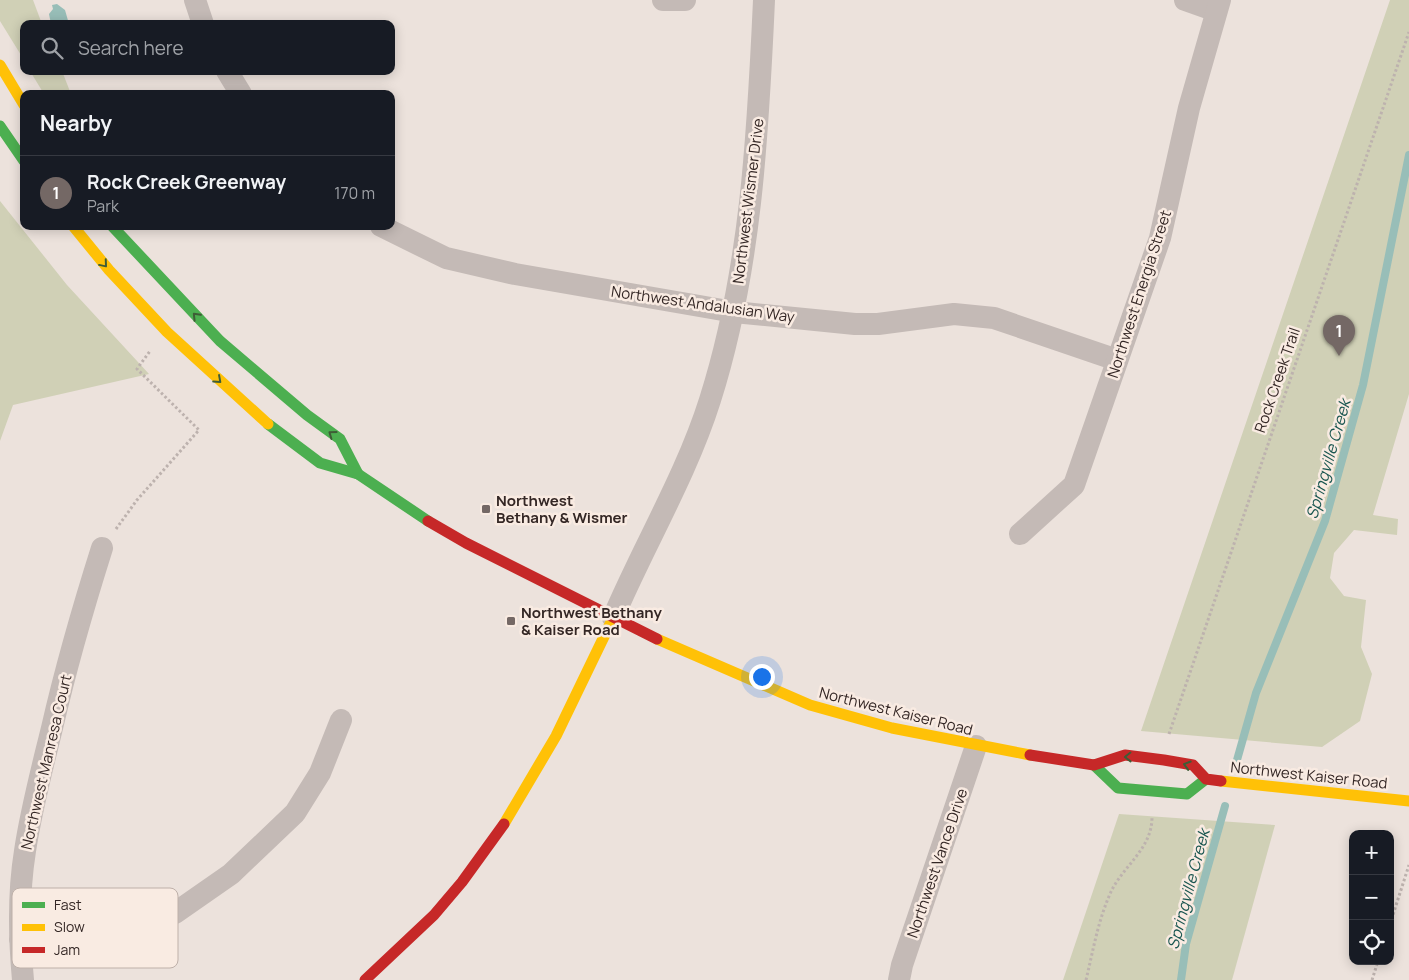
<!DOCTYPE html>
<html lang="en">
<head>
<meta charset="utf-8">
<style>
	body { margin:0; font-family:Manrope,sans-serif; background:#20242c; color:#f1f3f6 }
	.controls { position:absolute; right:15px; bottom:15px; display:grid; overflow:hidden; border-radius:10px; box-shadow:0 2px 12px #0003 }
	.controls button { width:45px; height:45px; display:grid; place-items:center; padding:0; border:0; border-bottom:1px solid #363941; background:#171b24; color:#f1f3f6; font:25px sans-serif }
	.you { position:absolute; left:761px; top:676px; width:18px; height:18px; margin:-12px; border:4px solid #fff; border-radius:50%; background:#1a73e8; box-shadow:0 0 0 8px #1a73e833 }
	.badge { display:grid; place-items:center; width:32px; height:32px; border-radius:50%; background:#746865; color:#fff; font-size:16px; font-weight:700 }
	.pin { position:absolute; translate:-50% -41px; filter:drop-shadow(0 1px 2px #0008) }
	.pin::after { content:''; position:absolute; top:26px; width:18px; height:15px; background:inherit; clip-path:polygon(0 0,100% 0,50% 100%) }
	.list { margin:0; padding:0; list-style:none }
	h2 { display:flex; justify-content:space-between; align-items:center; height:65px; margin:0; padding:0 20px; font-size:21px }
	h2 small { font-size:16px; font-weight:400; color:#9ea1a6 }
	.list li { display:grid; grid-template-columns:32px 1fr auto; gap:15px; align-items:center; box-sizing:border-box; height:75px; padding:0 20px; border-top:1px solid #363941 }
	.list b { display:block; font-size:19px; white-space:nowrap }
	.list p { margin:0; font-size:16px; white-space:nowrap; color:#9ea1a6 }
	.list em { font-size:16px; font-style:normal; color:#9ea1a6 }
	.icon { flex:none; width:28px; height:28px; fill:none; stroke:currentColor; stroke-width:2; stroke-linecap:round; stroke-linejoin:round }
	.map { position:relative; flex:none; width:1409px; height:980px; overflow:hidden }
	.search { position:absolute; background:#171b24; box-shadow:0 2px 12px #0003; left:20px; top:20px; width:375px; height:55px; display:flex; align-items:center; gap:12px; box-sizing:border-box; padding:0 18px; border-radius:10px; color:#9ea1a6; font-size:19px }
	.panel { position:absolute; background:#171b24; box-shadow:0 2px 12px #0003; left:20px; top:90px; width:375px; height:140px; border-radius:10px }
	.map>svg:first-child { display:block }
	.green { fill:#d0d0b6 }
	.water { fill:#98beb8 }
	.lines { fill:none; stroke-linecap:round; stroke-linejoin:round }
	.stream { stroke:#98beb8; stroke-width:8 }
	.path { stroke:#bdb2ae; stroke-width:3; stroke-dasharray:2.5 2.5; stroke-linecap:butt }
	.street { stroke:#c4bab6; stroke-width:22 }
	.fast { stroke:#4caf50; stroke-width:11 }
	.slow { stroke:#ffc107; stroke-width:11 }
	.jam { stroke:#c62828; stroke-width:11 }
	.oneway { stroke:#3e5d36 }
	.poi-dot { fill:#746865; stroke:#f9ebe2; stroke-width:2 }
	.labels { text-anchor:middle; dominant-baseline:central; stroke-width:5; stroke-linejoin:round; paint-order:stroke }
	.street-label { font-size:15px; fill:#342725; stroke:#f9ebe2 }
	.poi-label { font-size:15px; font-weight:bold; fill:#342725; stroke:#f9ebe2; text-anchor:start }
	.water-label { font-size:16px; font-style:italic; fill:#195650; stroke:#f9ebe2 }
	.key { fill:#f9ebe2; stroke:#beb0a9; stroke-width:1 }
	.key-label { font-size:14px; fill:#342725 }
</style>
</head>
<body>
<div class="map">
<svg width="1409" height="980" viewBox="0 0 1409 980">
	<rect width="100%" height="100%" fill="#ece2dc"/>
	<g class="green">
		<path d="M 0,0 L 33,0 L 42,24 L 24,24 L 24,60 L 0,21 Z"/>
		<path d="M 1390,0 L 1409,0 L 1409,394 L 1373,515 L 1398,519 L 1397,535 L 1354,530 L 1334,553 L 1330,578 L 1344,596 L 1366,600 L 1361,647 L 1372,674 L 1360,721 L 1322,747 L 1141,731 Z"/>
		<path d="M 30,71 L 62,71 L 71,94 L 44,94 Z"/>
		<path d="M 0,201 L 67,285 L 149,374 L 13,405 L 0,441 Z"/>
		<path d="M 1119,814 L 1275,825 L 1232,980 L 1063,980 Z"/>
	</g>
	<path class="water" d="M 57,4 L 65,10 L 69,24 L 51,24 L 49,14 L 53,9 L 52,5 Z"/>
	<g class="lines">
		<g class="stream">
			<path d="M 1237,760 L 1256,693 L 1325,521 L 1363,385 L 1409,155"/>
			<path d="M 1181,980 L 1186,944 L 1225,806"/>
		</g>
		<g class="path">
			<path d="M 116,529 L 137,500 L 199,430 L 137,369 L 150,351"/>
			<path d="M 1169,734 L 1409,32"/>
			<path d="M 1390,924 L 1409,865"/>
			<path d="M 1086,980 C 1093,951 1098,921 1110,894 C 1122,866 1152,850 1152,817"/>
			<path d="M 1372,980 L 1378,961"/>
		</g>
		<g class="street">
			<path d="M 195,0 L 203,24"/>
			<path d="M 663,0 L 685,0"/>
			<path d="M 1185,0 L 1216,11"/>
			<path d="M 227,71 L 241,94"/>
			<path d="M 381,226 L 446,258 L 515,274 L 734,312 L 855,324 L 878,324 L 954,314 L 994,318 L 1117,360"/>
			<path d="M 1020,534 L 1074,485 L 1160,238 L 1189,108 L 1220,0"/>
			<path d="M 613,618 C 644,545 686,476 710,400 C 751,271 758,134 764,0"/>
			<path d="M 20,939 L 100,937 L 138,929 L 175,913 L 231,874 L 295,813 L 320,773 L 341,720"/>
			<path d="M 23,980 C 19,937 18,894 25,851 C 31,810 42,769 52,728 C 66,667 83,608 102,548"/>
			<path d="M 899,980 L 902,965 L 976,746"/>
		</g>
		<g class="fast">
			<path d="M 0,126 L 24,161"/>
			<path d="M 112,226 L 220,341 L 307,415 L 340,439 L 358,474"/>
			<path d="M 268,424 L 320,463 L 358,474 L 428,521"/>
			<path d="M 1094,765 L 1118,788 L 1187,794 L 1206,779"/>
		</g>
		<g class="slow">
			<path d="M 0,65 L 24,105"/>
			<path d="M 73,226 L 109,270 L 167,332 L 268,424"/>
			<path d="M 657,639 L 810,705 L 892,728 L 1030,755"/>
			<path d="M 1221,781 L 1409,801"/>
			<path d="M 504,824 L 556,736 L 613,618"/>
		</g>
		<g class="jam">
			<path d="M 428,521 L 466,543 L 657,639"/>
			<path d="M 1030,755 L 1094,765 L 1125,755 L 1164,760 L 1193,765 L 1206,779 L 1221,781"/>
			<path d="M 365,980 L 434,915 L 462,882 L 504,824"/>
		</g>
	</g>
	<defs><path id="oneway-chevron" d="M-2-3.5L2.5 0L-2 3.5" fill="none" stroke-width="1.6" stroke-linecap="round" stroke-linejoin="round" transform="scale(1.25)"/></defs>
	<g class="oneway">
		<use href="#oneway-chevron" transform="translate(104 264) rotate(50)"/>
		<use href="#oneway-chevron" transform="translate(196 316) rotate(-134)"/>
		<use href="#oneway-chevron" transform="translate(218 380) rotate(42)"/>
		<use href="#oneway-chevron" transform="translate(332 434) rotate(-144)"/>
		<use href="#oneway-chevron" transform="translate(1128 757) rotate(179)"/>
		<use href="#oneway-chevron" transform="translate(1187 765) rotate(-163)"/>
	</g>
	<g class="poi-dot">
		<rect x="481" y="504" width="10" height="10" rx="2.5"/>
		<rect x="506" y="616" width="10" height="10" rx="2.5"/>
	</g>
	<g class="labels">
		<g class="street-label">
			<text transform="translate(748 201) rotate(-83)">Northwest Wismer Drive</text>
			<text transform="translate(1139 294) rotate(-72)">Northwest Energia Street</text>
			<text transform="translate(703 304) rotate(8)">Northwest Andalusian Way</text>
			<text transform="translate(1277 380) rotate(-71)">Rock Creek Trail</text>
			<text transform="translate(896 711) rotate(14)">Northwest Kaiser Road</text>
			<text transform="translate(46 762) rotate(-77)">Northwest Manresa Court</text>
			<text transform="translate(1309 775) rotate(6)">Northwest Kaiser Road</text>
			<text transform="translate(937 863) rotate(-71)">Northwest Vance Drive</text>
		</g>
		<g class="poi-label">
			<text x="496" y="500">Northwest<tspan x="496" dy="17">Bethany &amp; Wismer</tspan></text>
			<text x="521" y="612">Northwest Bethany<tspan x="521" dy="17">&amp; Kaiser Road</tspan></text>
		</g>
		<g class="water-label">
			<text transform="translate(1328 459) rotate(-74)">Springville Creek</text>
			<text transform="translate(1188 889) rotate(-75)">Springville Creek</text>
		</g>
	</g>
	<rect x="12" y="888" width="166" height="80" rx="8" class="key"/>
	<rect x="22" y="902" width="23" height="6" fill="#4caf50"/>
	<rect x="22" y="924" width="23" height="7" fill="#ffc107"/>
	<rect x="22" y="947" width="23" height="6" fill="#c62828"/>
	<g class="key-label">
		<text x="54" y="910">Fast</text>
		<text x="54" y="932">Slow</text>
		<text x="54" y="955">Jam</text>
	</g>
</svg>
<div class="controls">
<button>+</button>
<button>−</button>
<button><svg class="icon" aria-label="locate" viewBox="0 0 24 24"><circle cx="12" cy="12" r="6"/><path d="M12 2v4M12 18v4M2 12h4M18 12h4"/></svg></button>
</div>
<div class="you"></div>
<div class="pin badge" style="left:1339px;top:356px">1</div>
<div class="search"><svg class="icon" aria-label="search" viewBox="0 0 24 24"><circle cx="10" cy="10" r="6"/><path d="M15 15l6 6"/></svg>Search here</div>
<section class="panel">
<h2>Nearby<small></small></h2>
<ul class="list">
<li><span class="badge">1</span><div><b>Rock Creek Greenway</b><p>Park</p></div><em>170 m</em></li>
</ul>
</section>
</div>
</body>
</html>
